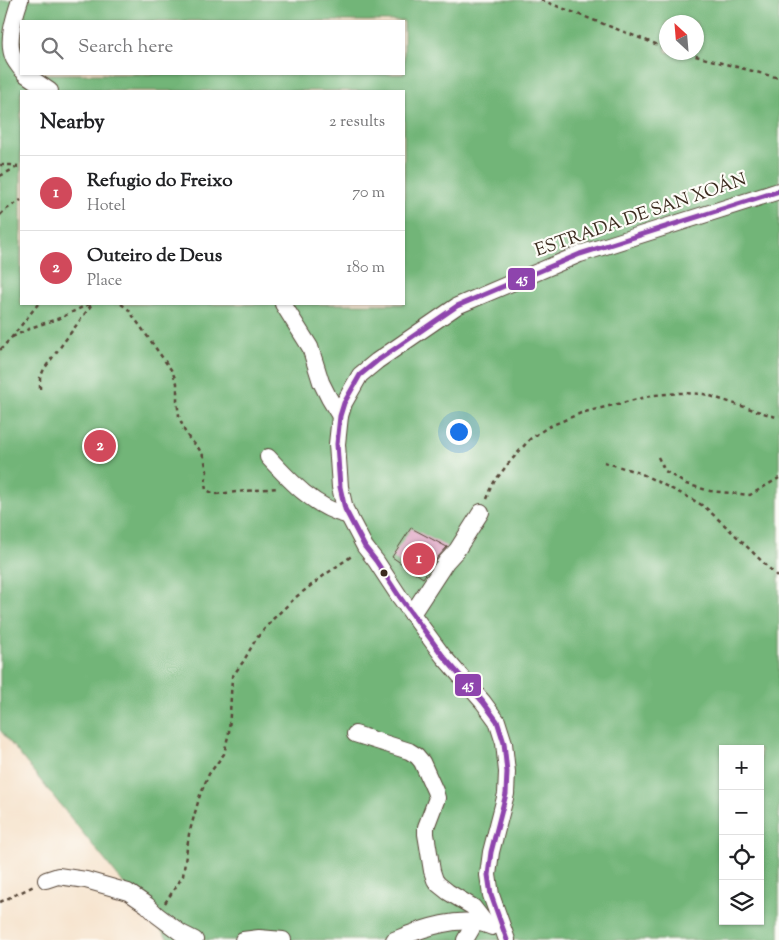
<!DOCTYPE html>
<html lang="en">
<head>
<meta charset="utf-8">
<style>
	body { margin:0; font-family:"Sorts Mill Goudy",serif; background:#f2f2f2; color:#202124 }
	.controls { position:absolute; right:15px; bottom:15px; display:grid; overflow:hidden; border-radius:0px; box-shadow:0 1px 4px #0004 }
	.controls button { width:45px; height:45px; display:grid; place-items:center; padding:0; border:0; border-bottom:1px solid #e0e0e0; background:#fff; color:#202124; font:25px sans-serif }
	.compass { position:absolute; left:659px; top:15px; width:45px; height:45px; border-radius:50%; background:#fff; box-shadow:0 1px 4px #0004; rotate:334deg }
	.you { position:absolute; left:458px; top:431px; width:18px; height:18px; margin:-12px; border:4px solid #fff; border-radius:50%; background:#1a73e8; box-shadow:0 0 0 8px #1a73e833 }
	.badge { display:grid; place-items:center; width:32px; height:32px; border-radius:50%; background:#d1495b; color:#fff; font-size:16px; font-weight:700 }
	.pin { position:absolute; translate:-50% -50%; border:2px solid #fff; box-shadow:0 1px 5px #0006 }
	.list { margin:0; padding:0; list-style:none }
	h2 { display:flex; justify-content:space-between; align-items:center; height:65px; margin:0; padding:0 20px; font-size:21px }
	h2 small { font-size:16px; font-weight:400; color:#757577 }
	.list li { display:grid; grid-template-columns:32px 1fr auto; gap:15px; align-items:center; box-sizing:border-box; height:75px; padding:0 20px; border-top:1px solid #e0e0e0 }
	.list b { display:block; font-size:19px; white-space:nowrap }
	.list p { margin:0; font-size:16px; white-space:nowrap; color:#757577 }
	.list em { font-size:16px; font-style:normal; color:#757577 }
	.icon { flex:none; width:28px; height:28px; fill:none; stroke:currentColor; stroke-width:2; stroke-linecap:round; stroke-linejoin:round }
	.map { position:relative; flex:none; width:779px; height:940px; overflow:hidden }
	.search { position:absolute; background:#fff; box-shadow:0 1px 4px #0004; left:20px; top:20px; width:385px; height:55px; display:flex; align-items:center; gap:12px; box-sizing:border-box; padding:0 18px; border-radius:0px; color:#757577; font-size:19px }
	.panel { position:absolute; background:#fff; box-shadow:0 1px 4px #0004; left:20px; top:90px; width:385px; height:215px; border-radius:0px }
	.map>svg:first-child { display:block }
	.forest { fill:#72b578; stroke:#56704b; fill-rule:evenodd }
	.building { fill:#dda0c1 }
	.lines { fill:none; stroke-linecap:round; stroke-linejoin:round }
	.minor-casing { stroke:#574638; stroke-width:18 }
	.path { stroke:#574638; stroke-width:2.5; stroke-dasharray:4 4; stroke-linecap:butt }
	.minor { stroke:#fff; stroke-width:16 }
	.bus-1-casing { stroke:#fdfcf7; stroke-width:9 }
	.bus-1 { stroke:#8e44ad; stroke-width:5 }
	.bus-dot { fill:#3b2a1e; stroke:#fdfcf7; stroke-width:2 }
	.labels { text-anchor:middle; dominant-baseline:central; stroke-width:4.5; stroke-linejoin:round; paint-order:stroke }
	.street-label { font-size:18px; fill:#3b2a1e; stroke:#fdfcf7 }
	.line-badge { stroke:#fdfcf7; stroke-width:2 }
	.badge-label { font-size:14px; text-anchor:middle; font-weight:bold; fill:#fff }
</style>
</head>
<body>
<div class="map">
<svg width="779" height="940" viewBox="0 0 779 940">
	<rect width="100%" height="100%" fill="#fdfcf7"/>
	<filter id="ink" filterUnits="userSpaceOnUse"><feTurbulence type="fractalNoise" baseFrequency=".02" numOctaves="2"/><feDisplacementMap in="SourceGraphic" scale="10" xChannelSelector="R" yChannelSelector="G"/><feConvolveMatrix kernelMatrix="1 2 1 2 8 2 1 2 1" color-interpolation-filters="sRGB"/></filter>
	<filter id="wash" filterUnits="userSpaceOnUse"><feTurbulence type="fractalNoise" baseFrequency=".0096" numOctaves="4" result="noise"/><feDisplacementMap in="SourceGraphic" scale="20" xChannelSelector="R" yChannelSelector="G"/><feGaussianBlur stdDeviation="1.12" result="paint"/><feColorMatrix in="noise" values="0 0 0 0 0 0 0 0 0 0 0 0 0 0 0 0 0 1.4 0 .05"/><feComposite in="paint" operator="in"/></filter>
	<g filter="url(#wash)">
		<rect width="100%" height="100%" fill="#f6e2cb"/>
		<path class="forest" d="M 0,0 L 779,0 L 779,940 L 169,940 L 0,730 ZM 21,21 L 404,21 L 404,74 L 21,74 ZM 666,22 L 696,22 L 696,52 L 666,52 ZM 21,91 L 404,91 L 404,304 L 21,304 ZM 723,749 L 760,749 L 760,921 L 723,921 Z"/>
		<g id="blocks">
			<path class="building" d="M 411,528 L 447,547 L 438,557 L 423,578 L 392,557 Z"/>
		</g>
	</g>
	<g filter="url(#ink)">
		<use href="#blocks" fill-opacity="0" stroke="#574638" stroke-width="1"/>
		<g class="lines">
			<g class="minor-casing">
				<g id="minor">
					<path d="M 20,0 C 14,18 6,42 14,59 C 16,63 19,66 21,69"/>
					<path d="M 25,74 L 50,91"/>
					<path d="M 283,304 L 310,347 L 321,382 L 329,398 L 340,416"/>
					<path d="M 268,457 C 291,482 315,508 349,516"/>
					<path d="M 412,614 L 446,562 L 457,550 L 481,512"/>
					<path d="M 355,734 L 409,751 L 417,756 L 422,762 L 435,791 L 437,798 L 426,827 L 426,834 L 432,871 L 435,880 L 438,884 L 448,892 L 473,907 L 487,925"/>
					<path d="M 46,880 L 58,876 L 86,880 L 128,892 L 147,905 L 157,915 L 181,933 L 195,940"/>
					<path d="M 243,940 L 259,938 L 283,940"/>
					<path d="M 394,940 C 421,929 463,913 492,927"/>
					<path d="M 465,940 L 475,923"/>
					<path d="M 507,940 L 491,895 L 488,875 L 491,852 L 506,794 L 507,772 L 504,743 L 497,721 L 483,702 L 443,656 L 399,596 L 376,561 L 365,547 L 345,509 L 340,487 L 337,444 L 340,416 L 344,403 L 360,375 L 377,361 L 457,306 L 580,254 L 779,191"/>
				</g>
			</g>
			<g class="path">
				<path d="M 541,0 L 666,48"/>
				<path d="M 680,52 L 779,78"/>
				<path d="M 0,165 L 11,165 L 18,166"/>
				<path d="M 0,176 L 21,165"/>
				<path d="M 0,215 L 5,210 L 21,200"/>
				<path d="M 121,304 L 128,309 L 172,371 L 177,383 L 177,400 L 179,416 L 184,430 L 190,440 L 197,446 L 204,457 L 207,471 L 205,484 L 206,490 L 215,494 L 278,488"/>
				<path d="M 12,337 L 33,327 L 60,318 L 89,304"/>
				<path d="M 0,350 L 12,337 L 38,304"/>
				<path d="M 40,389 L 40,378 L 44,369 L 92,304"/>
				<path d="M 658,457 L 665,471 L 686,484 L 710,491 L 750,495 L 779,478"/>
				<path d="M 604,462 L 640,473 L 688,497 L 705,507 L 732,532 L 779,578"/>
				<path d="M 487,499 L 494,482 L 508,464 L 530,439 L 548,427 L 581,413 L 654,395 L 680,393 L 704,394 L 779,418"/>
				<path d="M 0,902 L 34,886"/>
				<path d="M 165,903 L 183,876 L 189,834 L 200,795 L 209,774 L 224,754 L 229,732 L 232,677 L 243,662 L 256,639 L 273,619 L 296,597 L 326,574 L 353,555"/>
			</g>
			<use href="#minor" class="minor"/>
			<g class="bus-1-casing">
				<path id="bus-1" d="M 507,940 L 491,895 L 488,875 L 491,852 L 506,794 L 507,772 L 504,743 L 497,721 L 483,702 L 443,656 L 399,596 L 376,561 L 365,547 L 345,509 L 340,487 L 337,444 L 340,416 L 344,403 L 360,375 L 377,361 L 457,306 L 580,254 L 779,191"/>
			</g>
			<use href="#bus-1" class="bus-1"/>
		</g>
	</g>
	<circle class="bus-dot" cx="384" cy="573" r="4.5"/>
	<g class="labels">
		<g class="street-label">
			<text transform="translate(641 216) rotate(-19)">ESTRADA DE SAN XOÁN</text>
		</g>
	</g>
	<g class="line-badge">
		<rect x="507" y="267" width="29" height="24" rx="5" fill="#8e44ad"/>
		<rect x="454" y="673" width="28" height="24" rx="5" fill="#8e44ad"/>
	</g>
	<g class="badge-label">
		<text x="522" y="283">45</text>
		<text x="468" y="689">45</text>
	</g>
</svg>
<div class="controls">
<button>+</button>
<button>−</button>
<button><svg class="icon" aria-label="locate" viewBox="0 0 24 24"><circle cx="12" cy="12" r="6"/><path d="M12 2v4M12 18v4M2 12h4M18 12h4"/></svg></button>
<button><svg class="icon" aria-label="layers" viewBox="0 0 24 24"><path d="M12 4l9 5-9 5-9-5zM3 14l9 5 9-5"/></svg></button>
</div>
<svg class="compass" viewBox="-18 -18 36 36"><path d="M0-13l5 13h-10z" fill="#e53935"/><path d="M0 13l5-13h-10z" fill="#757577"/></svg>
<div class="you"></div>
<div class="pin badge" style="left:419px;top:559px">1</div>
<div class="pin badge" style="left:100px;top:446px">2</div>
<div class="search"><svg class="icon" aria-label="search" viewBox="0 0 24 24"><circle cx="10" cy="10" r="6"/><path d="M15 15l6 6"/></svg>Search here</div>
<section class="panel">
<h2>Nearby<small>2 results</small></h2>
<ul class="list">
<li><span class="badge">1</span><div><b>Refugio do Freixo</b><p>Hotel</p></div><em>70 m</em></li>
<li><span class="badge">2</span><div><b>Outeiro de Deus</b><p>Place</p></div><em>180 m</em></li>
</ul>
</section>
</div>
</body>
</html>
